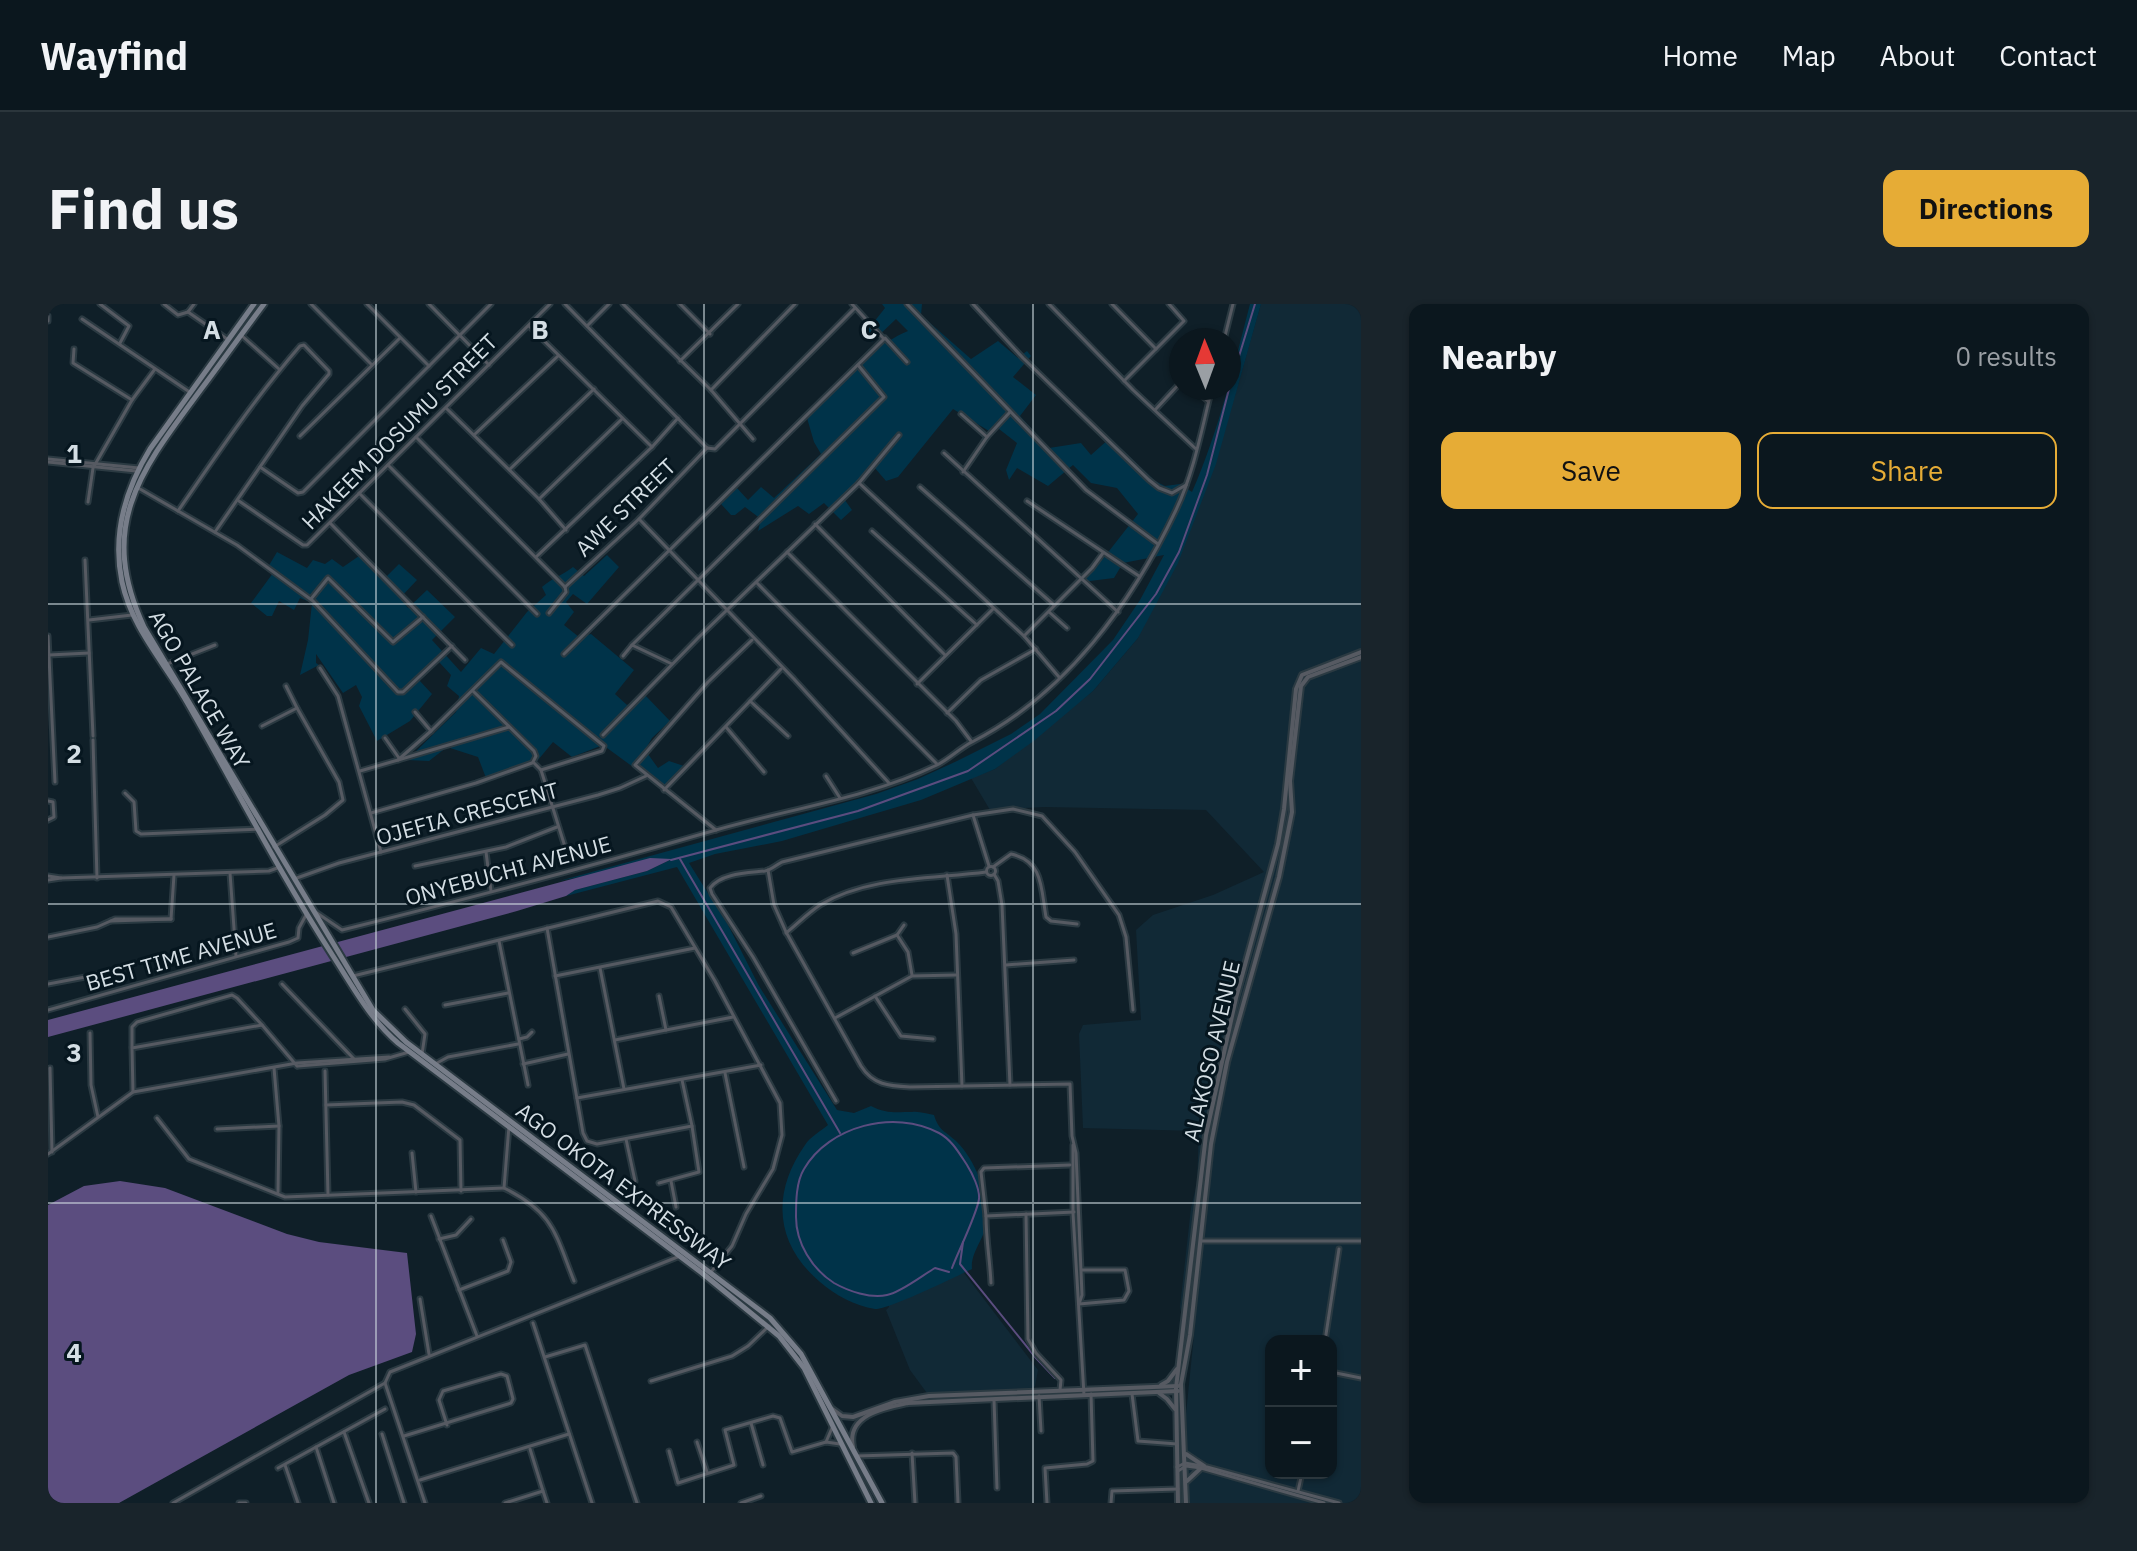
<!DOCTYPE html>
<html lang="en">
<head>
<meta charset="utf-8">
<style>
	body { margin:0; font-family:"IBM Plex Sans",sans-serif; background:#19242b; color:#f1f3f6 }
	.controls { position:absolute; right:24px; bottom:24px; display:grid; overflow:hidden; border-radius:16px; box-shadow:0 2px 6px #0004 }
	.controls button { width:72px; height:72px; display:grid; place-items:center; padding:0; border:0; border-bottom:2px solid #2b363c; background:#0b171e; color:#f1f3f6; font:40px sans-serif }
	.compass { position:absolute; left:1121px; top:24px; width:72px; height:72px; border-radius:50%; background:#0b171e; box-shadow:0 2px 6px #0004; rotate:359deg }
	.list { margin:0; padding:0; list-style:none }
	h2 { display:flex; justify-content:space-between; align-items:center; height:104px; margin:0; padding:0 32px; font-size:34px }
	h2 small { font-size:26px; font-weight:400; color:#9a9fa4 }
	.actions { display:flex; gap:16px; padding:24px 32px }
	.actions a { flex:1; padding:18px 0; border:2px solid #e6ac36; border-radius:16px; text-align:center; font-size:28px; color:#e6ac36 }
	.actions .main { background:#e6ac36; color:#111 }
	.map { position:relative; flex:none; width:1313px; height:1199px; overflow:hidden; border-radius:16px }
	header { display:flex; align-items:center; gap:48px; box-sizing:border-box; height:112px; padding:0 40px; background:#0b171e; border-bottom:2px solid #2b363c }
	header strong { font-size:38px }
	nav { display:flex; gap:44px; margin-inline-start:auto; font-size:28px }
	.intro { display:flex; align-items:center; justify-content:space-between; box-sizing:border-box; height:192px; padding:0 48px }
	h1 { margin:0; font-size:56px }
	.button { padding:20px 36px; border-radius:16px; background:#e6ac36; color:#111; font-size:28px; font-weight:700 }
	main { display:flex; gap:48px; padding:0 48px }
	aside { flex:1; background:#0b171e; border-radius:16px; box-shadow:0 2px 6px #0004 }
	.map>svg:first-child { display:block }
	.built { fill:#112936; fill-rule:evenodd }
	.green { fill:#003349 }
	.water { fill:#5b4d7f }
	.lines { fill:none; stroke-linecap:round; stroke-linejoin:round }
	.stream { stroke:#5b4d7f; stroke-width:2 }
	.minor-casing { stroke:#2b3a42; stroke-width:7 }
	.tertiary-casing { stroke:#2b3a42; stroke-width:8 }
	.secondary-casing { stroke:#2b3a42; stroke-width:9 }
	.minor { stroke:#565a62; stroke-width:3 }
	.tertiary { stroke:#565a62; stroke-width:4 }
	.secondary { stroke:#777d89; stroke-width:5 }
	.grid { fill:none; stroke:#d4dee4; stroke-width:2; stroke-opacity:0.55 }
	.labels { text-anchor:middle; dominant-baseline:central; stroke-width:6; stroke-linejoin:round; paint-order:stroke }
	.street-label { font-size:22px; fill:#d4dee4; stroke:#06161f }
	.grid-label { font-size:26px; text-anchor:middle; font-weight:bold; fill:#d4dee4; stroke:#06161f; stroke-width:6; stroke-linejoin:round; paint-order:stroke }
</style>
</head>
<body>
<header>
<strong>Wayfind</strong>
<nav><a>Home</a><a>Map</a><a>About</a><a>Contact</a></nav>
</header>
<div class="intro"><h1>Find us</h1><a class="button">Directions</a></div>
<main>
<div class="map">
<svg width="1313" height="1199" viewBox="0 0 1313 1199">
	<rect width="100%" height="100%" fill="#0f1f28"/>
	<g class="built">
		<path d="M 1213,0 L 1313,0 L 1313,1199 L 1141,1199 L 1138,1110 L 1147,1021 L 1134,1014 L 1132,1003 L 1143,904 L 1149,879 L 1151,827 L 1035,824 L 1031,730 L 1035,721 L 1093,716 L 1088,626 L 1105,611 L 1165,591 L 1216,568 L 1158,506 L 996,503 L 942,506 L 923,474 L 947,465 L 1045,387 L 1090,334 L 1183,105 ZM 1223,1037 L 1283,1037 L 1283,1169 L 1223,1169 Z"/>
		<path d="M 898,962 L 916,969 L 990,1066 L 987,1082 L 974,1097 L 887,1100 L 862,1066 L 838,1006 L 841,1003 L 839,996 Z"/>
	</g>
	<g class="green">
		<path d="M 834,0 L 874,0 L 873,11 L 923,55 L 950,37 L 970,54 L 979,47 L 983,52 L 965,73 L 988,91 L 972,112 L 1001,144 L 1033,139 L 1043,151 L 1062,134 L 1107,177 L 1117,182 L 1132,180 L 1144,188 C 1171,126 1185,65 1202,0 L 1213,0 L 1168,160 L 1130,259 L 1090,334 L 1045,387 L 987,436 L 947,465 L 873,496 L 734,537 L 667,550 L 641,559 L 680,621 L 711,682 L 789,806 L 806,809 L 823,802 C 838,810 848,808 864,808 C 871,807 879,810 886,811 C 891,828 898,827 909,838 C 927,856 939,888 940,912 C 940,931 922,947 924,965 C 907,973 840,1006 827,1005 C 807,1002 787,991 772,978 C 727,940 723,889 757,841 C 762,833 773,827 780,821 L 629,563 L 518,592 L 527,586 L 599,567 L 622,556 L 511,577 L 828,490 L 870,475 L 909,457 L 963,430 L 992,410 L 1065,336 L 1092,296 L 1116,251 L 1075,259 L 1066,274 L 1034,278 L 1010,297 L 1054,256 L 1090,210 L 1069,184 L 1043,179 L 1025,161 L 1000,182 L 969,164 L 961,176 L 958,166 L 969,139 L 951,125 L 941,127 L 905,105 L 850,173 L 838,177 L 826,163 L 794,192 L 804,206 L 793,216 L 776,199 L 761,210 L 750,202 L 710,227 L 713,215 L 697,203 L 687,211 L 683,211 L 673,200 L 689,184 L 700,196 L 713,183 L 726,194 L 773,150 L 766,138 L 759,114 L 790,84 L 821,45 C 833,44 846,32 860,27 L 848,15 L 824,38 L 818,28 L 837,4 Z"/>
		<path d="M 229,248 L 259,264 L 265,256 L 277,260 L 284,255 L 295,263 L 311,252 L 335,276 L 351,260 L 369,276 L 352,294 L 360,304 L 379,286 L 407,313 L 384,336 L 413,368 L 433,344 L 446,350 L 479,308 L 498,291 L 494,283 C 504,274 515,271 525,263 L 536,272 L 559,251 L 571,263 L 539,300 L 525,290 L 518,298 L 526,308 L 516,321 L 531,333 L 543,330 L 586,366 L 567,390 L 579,401 L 596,390 L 622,417 L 604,434 L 597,446 L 610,464 L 621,457 L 636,462 L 620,483 L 596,471 L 555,441 L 524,453 L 505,438 L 485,462 L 438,474 L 430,453 L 399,443 L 381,457 L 359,456 L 408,408 L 411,392 L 399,382 L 403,371 L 391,358 L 371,376 L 384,390 L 362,417 L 329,437 L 311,402 L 314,393 L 308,381 L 295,389 L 268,350 L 268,359 L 271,361 L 252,371 L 260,336 L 264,299 L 252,294 L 246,306 L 231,297 L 224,312 L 219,312 L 203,299 L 225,269 L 220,263 Z"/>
	</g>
	<g class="water">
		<path d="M 602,554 L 624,555 L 599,567 L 527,586 L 518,592 L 469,607 L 0,733 L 0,716 Z"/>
		<path d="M 72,877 L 117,884 L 239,930 L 271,938 L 359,949 L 368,1030 L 364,1048 L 301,1071 L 71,1199 L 0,1199 L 0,901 L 36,882 Z"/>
	</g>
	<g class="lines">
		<g class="stream">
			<path d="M 632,555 L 792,829"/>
			<path d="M 623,556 L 810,507 L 920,467 L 1008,407 L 1042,375 L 1108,290 L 1131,248 L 1159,171 L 1181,85 L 1207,0"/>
			<path d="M 915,938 L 912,960 L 988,1054 L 1007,1074"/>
			<path d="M 901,968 L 887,964 C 875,971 852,989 839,991 C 823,995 800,987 786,979 C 764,965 748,939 748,913 C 748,898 748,878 756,865 C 781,822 846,805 891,829 C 904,836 911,849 919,861 C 924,869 932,885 931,895 C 929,910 910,948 904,964"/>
		</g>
		<g class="minor-casing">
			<g id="minor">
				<path d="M 52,0 L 81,22 L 72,39"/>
				<path d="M 116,0 L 130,11 L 140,8"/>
				<path d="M 263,0 L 324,61"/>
				<path d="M 319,0 L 381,62"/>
				<path d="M 381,0 L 441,61"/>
				<path d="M 517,0 L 659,144"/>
				<path d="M 575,0 L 663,86 L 705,135"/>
				<path d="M 632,0 L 662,30"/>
				<path d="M 859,0 L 1038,186 L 1110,240"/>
				<path d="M 925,0 L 975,54 L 1101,176 L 1111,184 L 1124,189 L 1138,181"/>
				<path d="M 1001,0 L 1085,86 L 1148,145"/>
				<path d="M 1064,0 L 1108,45"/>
				<path d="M 140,8 L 179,35"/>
				<path d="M 140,8 L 146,0"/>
				<path d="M 0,12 L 0,17"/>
				<path d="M 34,15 L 143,89"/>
				<path d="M 481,22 L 604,143"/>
				<path d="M 539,22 L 561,0"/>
				<path d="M 193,31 L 231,65"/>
				<path d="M 1159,31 L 1164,36"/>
				<path d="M 837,34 L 859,58"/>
				<path d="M 1176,36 L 1185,0"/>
				<path d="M 26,45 L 25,59 L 84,96"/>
				<path d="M 632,57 L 690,0"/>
				<path d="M 1076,77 L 1136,17 L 1121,0"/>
				<path d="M 1145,84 L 1160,97"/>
				<path d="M 663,86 L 747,0"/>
				<path d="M 398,104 L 491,195 L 518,226"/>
				<path d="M 1107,106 L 1133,78"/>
				<path d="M 913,110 L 939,133"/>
				<path d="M 426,131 L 510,52"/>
				<path d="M 252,132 L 352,34"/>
				<path d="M 368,133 L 517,283"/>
				<path d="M 659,144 L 667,145 L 807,4"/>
				<path d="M 896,149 L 1070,308"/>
				<path d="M 0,155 L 91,164"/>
				<path d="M 0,158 L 88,167"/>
				<path d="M 340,161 L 489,310"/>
				<path d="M 212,163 L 250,189 L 255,188 L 443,0"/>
				<path d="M 462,165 L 546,85"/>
				<path d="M 915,168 L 939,133 L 962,108"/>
				<path d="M 811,179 L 976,332 L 1011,373"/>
				<path d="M 872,183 L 1006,301"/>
				<path d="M 92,185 L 189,241 L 265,297 L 350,388 L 355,388 L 404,342"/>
				<path d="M 311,189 L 464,341"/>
				<path d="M 491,195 L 574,115"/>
				<path d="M 191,197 L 255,241 L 259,241 L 502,0"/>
				<path d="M 979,197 L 1091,272"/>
				<path d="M 40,198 L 45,164 L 84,96 L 107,65"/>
				<path d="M 130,207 C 169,150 207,94 252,42 L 256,41 L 281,67 L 281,70 L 254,102 L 167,228"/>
				<path d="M 591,215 L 746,375 L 841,479"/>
				<path d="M 282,219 L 417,356"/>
				<path d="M 767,220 L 897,351"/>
				<path d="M 824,227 L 929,321"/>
				<path d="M 739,248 L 908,417 L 923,437"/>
				<path d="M 488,253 L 604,143 L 630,114"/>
				<path d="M 37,256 L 45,432"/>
				<path d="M 709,279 L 889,460"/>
				<path d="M 517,283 L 591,215 L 659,144"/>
				<path d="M 263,295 L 280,274 L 345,338 L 375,313"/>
				<path d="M 1001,308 L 1019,324"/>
				<path d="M 501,309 L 518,288 L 517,283"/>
				<path d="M 41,316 L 84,311"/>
				<path d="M 0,332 L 7,478"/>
				<path d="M 976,332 L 1044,264 L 1055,249"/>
				<path d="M 584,341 L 836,93 L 810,61"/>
				<path d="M 516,350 L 836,35 L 804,0"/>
				<path d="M 1,351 L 41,349"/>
				<path d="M 575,352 L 584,341 L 624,360"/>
				<path d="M 119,360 L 167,341"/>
				<path d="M 272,364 L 290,392 L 333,548"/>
				<path d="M 869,380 L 945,305"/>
				<path d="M 425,387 L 486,447 L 488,452 L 485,458 L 493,466 L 518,546"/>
				<path d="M 702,397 L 740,432"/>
				<path d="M 367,408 L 383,427"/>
				<path d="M 899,409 L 933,376 L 988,345"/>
				<path d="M 214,422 L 249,404 L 238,382"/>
				<path d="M 678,423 L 716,468"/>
				<path d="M 555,431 L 651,333 L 811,179 L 851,131"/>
				<path d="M 337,434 L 351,454"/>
				<path d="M 45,436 L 49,574"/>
				<path d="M 350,456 L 461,423"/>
				<path d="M 312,467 L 350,456 L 383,427 L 453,358 L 556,442 L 554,447 L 493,466"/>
				<path d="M 778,472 L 792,494"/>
				<path d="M 616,486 L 733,365"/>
				<path d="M 77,489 L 86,498 L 88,527 L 93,530 L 211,525"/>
				<path d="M 0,497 L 5,498 L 6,513 L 0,516"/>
				<path d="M 323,509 L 428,479 L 484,459"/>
				<path d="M 925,511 L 941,562"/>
				<path d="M 668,526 L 587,461 L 660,378 L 704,336"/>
				<path d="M 226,543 L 277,511 L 295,496 L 291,478 L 249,404"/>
				<path d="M 438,548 L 443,587"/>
				<path d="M 367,562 L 458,543 L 509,523"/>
				<circle cx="943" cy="567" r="4.5"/>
				<path d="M 945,563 L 963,550 C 996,557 993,586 998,613 L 1003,617 L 1029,620"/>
				<path d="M 720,566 L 726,601 L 738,628 L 813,762 C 825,781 841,782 862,783 L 1022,780 L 1024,832 L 1028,849 L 1034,991 L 1031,1000"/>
				<path d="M 182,569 L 188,652"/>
				<path d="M 946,570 L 950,577 L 954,601 L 962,781"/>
				<path d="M 899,571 L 908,630 L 914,782"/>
				<path d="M 0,572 L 13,574 L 0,576"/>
				<path d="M 13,574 L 221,567 L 232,563"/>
				<path d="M 246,575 L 291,559 L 550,491 L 572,484 L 598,472"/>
				<path d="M 266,607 L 294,626 C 419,595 544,562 668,526 C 741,505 820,494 889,461 C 901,455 912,444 924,438 C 1018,390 1084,299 1128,206 C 1146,168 1154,124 1164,84"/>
				<path d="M 123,615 L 126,571"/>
				<path d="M 63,617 L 123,615"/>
				<path d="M 499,624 L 535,829 L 539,837 L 549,840 L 644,822 L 634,776"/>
				<path d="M 738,629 C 749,620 760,609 772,601 C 820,572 885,575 938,568"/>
				<path d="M 849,631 L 860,648 L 864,671"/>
				<path d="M 0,633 L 49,623 L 67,615 L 123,615"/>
				<path d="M 451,637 L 480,781"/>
				<path d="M 805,649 L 849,631 L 856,621"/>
				<path d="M 958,661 L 1026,656"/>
				<path d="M 552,664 L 576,785"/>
				<path d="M 305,672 L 610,597 L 623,603 L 667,677 L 732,799 L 734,831 L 725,865 L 698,910 L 684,942 L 663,968"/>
				<path d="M 507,672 L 647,644"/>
				<path d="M 0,680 L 69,667"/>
				<path d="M 234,680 L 306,755"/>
				<path d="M 611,692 L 618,726 L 685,713"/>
				<path d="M 827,692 L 853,732 L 885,735"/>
				<path d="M 397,701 L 460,689"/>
				<path d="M 357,705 L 377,730 L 374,750"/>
				<path d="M 0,706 L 241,638 L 250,634 L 251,624 L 258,611"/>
				<path d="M 787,714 L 864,672 L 908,671"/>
				<path d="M 42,729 L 43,781 L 50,813"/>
				<path d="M 471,735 L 479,733 L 484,728"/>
				<path d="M 567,736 L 618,726"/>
				<path d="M 84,743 L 84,723 L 89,718 L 184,691 L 189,694 L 214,721"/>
				<path d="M 389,759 L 400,753 L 470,740"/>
				<path d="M 475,760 L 520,750"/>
				<path d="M 250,762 L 337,755 L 361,748"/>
				<path d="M 2,764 L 4,848"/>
				<path d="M 226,764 L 231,822 L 230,888"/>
				<path d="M 277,767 L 280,891"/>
				<path d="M 677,769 L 696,863"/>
				<path d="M 85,788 L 84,744 L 214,721 L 249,762"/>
				<path d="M 529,794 L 713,761"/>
				<path d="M 788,797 L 705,653 L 664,590 L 662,584 C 673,569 700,569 717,567 C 723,566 728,561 734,558 L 925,511 L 965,505 L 994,512 L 1027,548 L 1071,611 L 1078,633 L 1085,706"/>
				<path d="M 278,801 L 354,798 L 366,801 L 412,836 L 413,887"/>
				<path d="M 109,814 L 141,855 L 237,893 L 456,884"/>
				<path d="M 461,822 L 456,884 C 506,909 507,929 526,977"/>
				<path d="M 169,825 L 231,822"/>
				<path d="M 578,835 L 587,877"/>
				<path d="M 1025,841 L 1025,909 L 1036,1091"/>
				<path d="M 364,849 L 368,888"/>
				<path d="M 0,850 L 85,788 L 249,759 L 341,753"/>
				<path d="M 623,877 L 628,903"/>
				<path d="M 611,879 L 651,868 L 644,822"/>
				<path d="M 978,910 L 980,1035 L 988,1049 L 1013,1076 L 1012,1086"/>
				<path d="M 383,912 L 429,1032"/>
				<path d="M 938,912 L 933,868 L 936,864 L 1022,861"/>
				<path d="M 391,935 L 408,931 L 423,915"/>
				<path d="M 1153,937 L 1313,937"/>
				<path d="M 943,979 C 942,957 938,935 938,912 L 1026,908"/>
				<path d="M 411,986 L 460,967 L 463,958 L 455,936"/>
				<path d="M 372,995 L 381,1050"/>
				<path d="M 1031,1000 L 1076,996 L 1081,987 L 1077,966 L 1034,966"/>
				<path d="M 485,1019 L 544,1199"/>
				<path d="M 1277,1037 L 1291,945"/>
				<path d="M 497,1053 L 537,1041 L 589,1199"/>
				<path d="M 1283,1068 L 1313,1074"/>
				<path d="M 603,1077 L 684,1052 L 700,1042 L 721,1022"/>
				<path d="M 1084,1090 L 1090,1137 L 1129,1140"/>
				<path d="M 991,1092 L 993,1127"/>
				<path d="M 946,1096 L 949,1184"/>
				<path d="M 703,1119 L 715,1161"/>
				<path d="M 296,1128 L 321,1199"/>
				<path d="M 334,1130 L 356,1199"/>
				<path d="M 356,1132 L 463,1099 L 465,1095 L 459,1072 L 453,1070 L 395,1087 L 391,1096 L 399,1121"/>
				<path d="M 649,1138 L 659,1168"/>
				<path d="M 778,1138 L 784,1124"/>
				<path d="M 268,1143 L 286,1199"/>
				<path d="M 482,1145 L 495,1187"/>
				<path d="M 621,1147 L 630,1179 L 686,1161 L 677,1126 L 725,1112 L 732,1114 L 744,1148 L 778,1138 L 792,1140"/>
				<path d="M 864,1149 L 867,1199"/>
				<path d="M 809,1152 L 905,1149 L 908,1153 L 910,1199"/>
				<path d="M 237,1161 L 250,1199"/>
				<path d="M 1129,1163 L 1137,1159 L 1159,1163 L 1291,1199"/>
				<path d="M 230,1164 L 337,1105"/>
				<path d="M 1130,1167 L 1138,1162 L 1153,1164 L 1276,1199"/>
				<path d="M 372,1176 L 521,1130"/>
				<path d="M 1250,1187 L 1254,1169"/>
				<path d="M 125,1199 L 337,1079"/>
				<path d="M 191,1199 L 198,1199"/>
				<path d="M 377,1199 L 337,1079 L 342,1068 L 632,952"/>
				<path d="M 457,1199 L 495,1187 L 499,1199"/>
				<path d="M 693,1199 L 713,1192"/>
				<path d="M 999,1199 L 997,1164 L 1039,1160 L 1045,1157 L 1043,1090"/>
				<path d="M 1063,1199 L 1064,1187 L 1130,1185"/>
			</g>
		</g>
		<g class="tertiary-casing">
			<g id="tertiary">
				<path d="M 1113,1081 L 1120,1077 L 1129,1065"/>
				<path d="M 1111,1089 L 1119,1095 L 1127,1105"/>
				<path d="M 783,1104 L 794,1112 L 805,1113 L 847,1098 L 881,1092 L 1130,1082"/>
				<path d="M 805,1143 C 798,1111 836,1104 860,1099 L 1130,1087"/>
				<path d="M 1138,1150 L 1156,1162"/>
				<path d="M 1139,1177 L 1153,1164"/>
				<path d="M 1130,1199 L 1128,1084 L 1158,831 L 1188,694 L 1230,540 L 1236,505 L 1248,385 L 1254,371 L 1313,348"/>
				<path d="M 1138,1199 L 1133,1080 L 1142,1031 L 1163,840 L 1179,758 L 1231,573 L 1244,508 L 1242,477 L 1253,382 L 1260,373 L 1313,353"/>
			</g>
		</g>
		<g class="secondary-casing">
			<g id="secondary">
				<path d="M 206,0 L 102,145 C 77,186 64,230 74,278 C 84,325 117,359 140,400 C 188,484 232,570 285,652 C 305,683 322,715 350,739 L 654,969 L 731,1032 L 756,1064 L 823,1199"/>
				<path d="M 216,0 C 195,28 175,56 154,84 C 94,165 48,220 96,323 L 325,706 L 358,738 L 722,1014 L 753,1050 L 834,1199"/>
			</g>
		</g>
		<use href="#minor" class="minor"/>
		<use href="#tertiary" class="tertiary"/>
		<use href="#secondary" class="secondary"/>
	</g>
	<path class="grid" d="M 328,0 L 328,1199M 656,0 L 656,1199M 985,0 L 985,1199M 0,300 L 1313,300M 0,600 L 1313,600M 0,899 L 1313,899"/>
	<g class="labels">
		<g class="street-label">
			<text transform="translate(351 127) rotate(-45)">HAKEEM DOSUMU STREET</text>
			<text transform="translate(577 203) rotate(-44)">AWE STREET</text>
			<text transform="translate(152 385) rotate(60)">AGO PALACE WAY</text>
			<text transform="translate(419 509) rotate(-15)">OJEFIA CRESCENT</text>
			<text transform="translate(460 566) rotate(-15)">ONYEBUCHI AVENUE</text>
			<text transform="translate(133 652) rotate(-16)">BEST TIME AVENUE</text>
			<text transform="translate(1163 747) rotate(-77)">ALAKOSO AVENUE</text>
			<text transform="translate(576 882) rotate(37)">AGO OKOTA EXPRESSWAY</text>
		</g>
	</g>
	<g class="grid-label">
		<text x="164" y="35">A</text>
		<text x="492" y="35">B</text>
		<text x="821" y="35">C</text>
		<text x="26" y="159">1</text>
		<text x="26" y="459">2</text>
		<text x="26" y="758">3</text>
		<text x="26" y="1058">4</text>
	</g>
</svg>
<div class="controls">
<button>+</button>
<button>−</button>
</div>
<svg class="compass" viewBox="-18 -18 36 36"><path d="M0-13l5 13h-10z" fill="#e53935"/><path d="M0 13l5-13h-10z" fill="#9a9fa4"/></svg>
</div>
<aside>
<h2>Nearby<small>0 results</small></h2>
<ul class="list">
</ul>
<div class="actions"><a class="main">Save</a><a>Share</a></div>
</aside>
</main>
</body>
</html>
